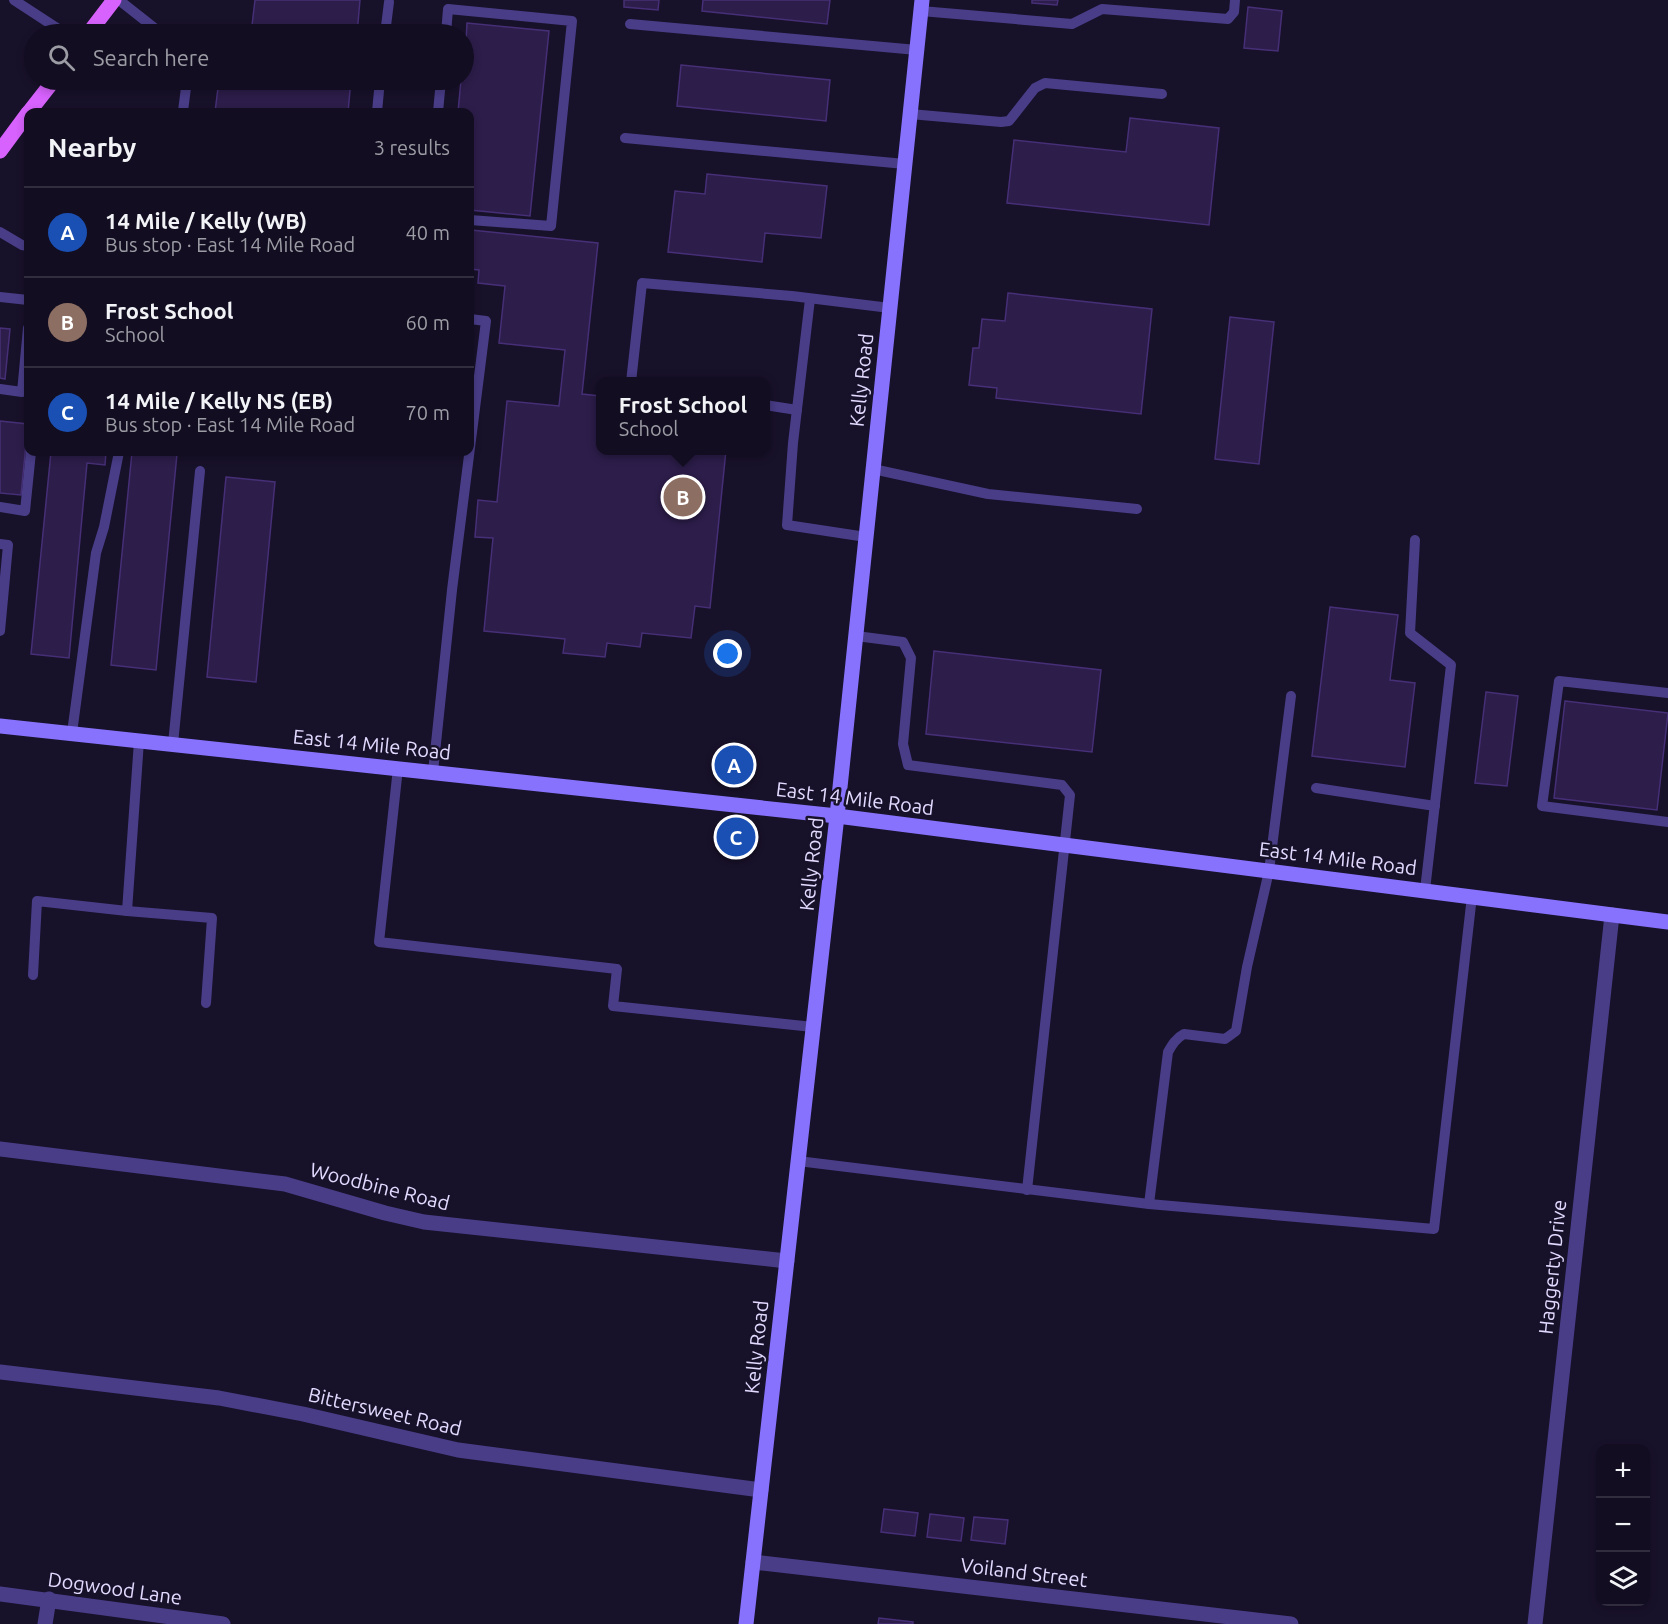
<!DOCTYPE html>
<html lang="en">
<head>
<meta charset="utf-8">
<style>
	body { margin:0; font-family:Ubuntu,sans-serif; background:#1b1629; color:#f1f3f6 }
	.controls { position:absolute; right:18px; bottom:18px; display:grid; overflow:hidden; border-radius:12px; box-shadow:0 3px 9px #0003 }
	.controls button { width:54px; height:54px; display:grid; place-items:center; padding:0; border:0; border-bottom:2px solid #312d3e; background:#120d20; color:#f1f3f6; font:30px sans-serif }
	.you { position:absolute; left:728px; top:654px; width:21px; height:21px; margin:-15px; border:4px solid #fff; border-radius:50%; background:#1a73e8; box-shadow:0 0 0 9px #1a73e833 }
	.badge { display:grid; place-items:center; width:39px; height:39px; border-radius:50%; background:#d93025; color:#fff; font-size:20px; font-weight:700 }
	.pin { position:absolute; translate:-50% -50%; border:3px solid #fff; box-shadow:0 2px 6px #0006 }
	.popup { position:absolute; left:596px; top:377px; width:174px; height:78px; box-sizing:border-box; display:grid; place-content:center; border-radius:12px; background:#120d20; filter:drop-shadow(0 2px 4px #0005); font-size:20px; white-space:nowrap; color:#9c9ca5 }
	.popup b { font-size:22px; color:#f1f3f6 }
	.popup::after { content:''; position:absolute; left:50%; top:100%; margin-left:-12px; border:12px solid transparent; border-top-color:#120d20 }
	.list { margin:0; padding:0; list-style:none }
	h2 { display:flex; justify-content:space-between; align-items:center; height:78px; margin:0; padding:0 24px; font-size:26px }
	h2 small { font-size:20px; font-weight:400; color:#9c9ca5 }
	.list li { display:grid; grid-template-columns:39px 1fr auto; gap:18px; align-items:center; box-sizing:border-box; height:90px; padding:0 24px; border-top:2px solid #312d3e }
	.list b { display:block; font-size:22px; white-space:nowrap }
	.list p { margin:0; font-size:20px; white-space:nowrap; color:#9c9ca5 }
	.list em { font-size:20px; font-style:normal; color:#9c9ca5 }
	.icon { flex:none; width:33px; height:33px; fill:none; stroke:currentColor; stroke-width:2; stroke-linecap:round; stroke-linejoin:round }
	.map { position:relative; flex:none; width:1668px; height:1624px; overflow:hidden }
	.search { position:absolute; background:#120d20; box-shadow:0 3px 9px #0003; left:24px; top:24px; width:450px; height:66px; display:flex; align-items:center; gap:15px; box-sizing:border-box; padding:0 21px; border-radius:33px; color:#9c9ca5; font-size:22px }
	.panel { position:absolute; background:#120d20; box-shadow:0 3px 9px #0003; left:24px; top:108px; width:450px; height:348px; border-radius:12px }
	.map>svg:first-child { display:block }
	.building { fill:#2c1d4a; stroke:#462f76; stroke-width:1.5 }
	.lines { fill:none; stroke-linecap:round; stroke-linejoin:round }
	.lane { stroke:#493d88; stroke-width:10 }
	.street { stroke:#493d88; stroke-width:15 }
	.secondary { stroke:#8772fd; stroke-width:15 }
	.primary { stroke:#d762fd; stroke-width:15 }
	.labels { text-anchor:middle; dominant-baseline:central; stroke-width:5; stroke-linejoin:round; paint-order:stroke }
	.street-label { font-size:20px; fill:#e3daff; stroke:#18112a }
</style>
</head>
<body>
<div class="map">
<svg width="1668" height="1624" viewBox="0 0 1668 1624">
	<rect width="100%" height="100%" fill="#18112a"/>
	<g class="building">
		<path d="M 255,0 L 360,0 L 357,34 L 251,34 Z"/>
		<path d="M 624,0 L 659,0 L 658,10 L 624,7 Z"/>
		<path d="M 703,0 L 830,0 L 827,24 L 702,11 Z"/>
		<path d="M 1032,0 L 1058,0 L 1057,5 L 1032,3 Z"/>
		<path d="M 1248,7 L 1282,11 L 1278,51 L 1244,48 Z"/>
		<path d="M 467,23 L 549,31 L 530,216 L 470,210 L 470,112 L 458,112 L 461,80 L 464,80 Z"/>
		<path d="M 681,65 L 830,80 L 826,121 L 677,106 Z"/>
		<path d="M 219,80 L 351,80 L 348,112 L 215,112 Z"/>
		<path d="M 1130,118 L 1219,128 L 1209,225 L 1007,203 L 1014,140 L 1126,152 Z"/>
		<path d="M 707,174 L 827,186 L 821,238 L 765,233 L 762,262 L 668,252 L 675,191 L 705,194 Z"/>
		<path d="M 471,230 L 598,243 L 582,394 L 600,396 L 600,450 L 726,450 L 710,608 L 695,606 L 691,638 L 642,633 L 640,647 L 607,643 L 605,657 L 563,653 L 565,639 L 484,631 L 493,538 L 475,537 L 478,500 L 497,502 L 507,401 L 559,406 L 565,350 L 499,343 L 505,286 L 478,283 L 479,270 L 470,269 Z"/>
		<path d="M 1008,293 L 1152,309 L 1141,414 L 996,398 L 997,388 L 969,385 L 973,348 L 979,348 L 982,319 L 1005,321 Z"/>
		<path d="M 1230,317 L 1274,322 L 1259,464 L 1215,459 Z"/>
		<path d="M 0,328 L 10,329 L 5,379 L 0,378 Z"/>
		<path d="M 0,421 L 28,424 L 21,495 L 0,493 Z"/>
		<path d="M 51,452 L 106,452 L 105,465 L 87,463 L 69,658 L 31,654 Z"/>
		<path d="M 132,452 L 177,454 L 156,670 L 111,665 Z"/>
		<path d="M 226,477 L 275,482 L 256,682 L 207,677 Z"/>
		<path d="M 1330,607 L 1398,615 L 1390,680 L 1415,683 L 1405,767 L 1312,756 Z"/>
		<path d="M 934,651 L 1101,670 L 1092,752 L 926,734 Z"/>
		<path d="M 1486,692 L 1518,696 L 1507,786 L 1475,783 Z"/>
		<path d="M 1565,701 L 1668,713 L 1657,810 L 1554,798 Z"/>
		<path d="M 884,1509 L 918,1513 L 915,1536 L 881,1532 Z"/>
		<path d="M 930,1514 L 964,1518 L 961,1541 L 927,1537 Z"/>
		<path d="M 974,1517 L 1008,1520 L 1005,1544 L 971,1540 Z"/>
		<path d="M 879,1618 L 913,1622 L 913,1624 L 878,1624 Z"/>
	</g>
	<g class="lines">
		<g class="lane">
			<path d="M 14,0 L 66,34"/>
			<path d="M 119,0 L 162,34 L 167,34"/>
			<path d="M 921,11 L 1072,24 L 1102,9 L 1228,19 L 1234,12 L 1235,0"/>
			<path d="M 630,24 L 917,50"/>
			<path d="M 385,34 L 389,2"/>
			<path d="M 446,34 L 448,9 L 572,21 L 551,226 L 470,220"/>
			<path d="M 183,111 L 187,80"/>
			<path d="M 377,112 L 380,80"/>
			<path d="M 438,112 L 441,80"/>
			<path d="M 910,114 L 1001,122 L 1009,121 L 1035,88 L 1045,83 L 1162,94"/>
			<path d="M 625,138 L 905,164"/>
			<path d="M 0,232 L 22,245 L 28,246"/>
			<path d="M 0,297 L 28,300"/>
			<path d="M 810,299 L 793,443 L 787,525 L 866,537"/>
			<path d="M 631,382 L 642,283 L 792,296 L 890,308"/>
			<path d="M 0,389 L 22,392 L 28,328"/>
			<path d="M 765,405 L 797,410"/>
			<path d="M 873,469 L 988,494 L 1137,509"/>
			<path d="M 0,507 L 25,511 L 31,452"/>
			<path d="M 1415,540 L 1410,633 L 1451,665 L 1425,890"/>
			<path d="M 0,544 L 8,545 L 0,631"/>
			<path d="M 856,636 L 903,642 L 911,658 L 903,744 L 908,765 L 1062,785 L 1070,795 L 1027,1190"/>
			<path d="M 1668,693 L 1559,681 L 1542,806 L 1668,822"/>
			<path d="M 72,733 L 96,553 L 104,527 L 119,452"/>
			<path d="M 173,744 L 200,471"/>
			<path d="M 398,768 L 379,942 L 617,969 L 613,1006 L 813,1027"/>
			<path d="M 433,772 L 452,590 L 486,321 L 470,319"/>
			<path d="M 1316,788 L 1435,806"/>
			<path d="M 127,911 L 212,918 L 206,1003"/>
			<path d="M 33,975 L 37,901 L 127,911 L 139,741"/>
			<path d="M 798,1161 L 1149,1204 L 1434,1229 L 1472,896"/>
			<path d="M 1149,1204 L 1168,1052 C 1172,1045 1176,1038 1184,1034 L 1225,1039 L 1236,1031 L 1247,967 L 1269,871 L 1291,696"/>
		</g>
		<g class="street">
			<path d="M 0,1149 L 285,1184 L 385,1213 L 424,1222 L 787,1261"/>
			<path d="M 0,1372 L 219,1398 L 303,1414 L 458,1450 L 761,1490"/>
			<path d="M 753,1562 L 1291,1624"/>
			<path d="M 0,1594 L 223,1624"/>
			<path d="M 45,1624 L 49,1599"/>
			<path d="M 1535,1624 L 1612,915"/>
		</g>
		<g class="secondary">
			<path d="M 0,726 L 837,816 L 1668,922"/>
			<path d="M 746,1624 L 837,816 L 922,0"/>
		</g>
		<g class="primary">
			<path d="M 88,34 L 114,0"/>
			<path d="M 29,112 L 54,80"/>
			<path d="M 0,151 L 28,113"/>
		</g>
	</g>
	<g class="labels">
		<g class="street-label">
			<text transform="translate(861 380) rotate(-84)">Kelly Road</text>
			<text transform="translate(372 744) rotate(6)">East 14 Mile Road</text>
			<text transform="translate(855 798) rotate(7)">East 14 Mile Road</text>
			<text transform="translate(1338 858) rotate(7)">East 14 Mile Road</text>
			<text transform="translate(811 864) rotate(-84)">Kelly Road</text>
			<text transform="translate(380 1186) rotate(14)">Woodbine Road</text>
			<text transform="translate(1552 1267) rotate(-84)">Haggerty Drive</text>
			<text transform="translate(756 1347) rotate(-84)">Kelly Road</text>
			<text transform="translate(385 1411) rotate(13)">Bittersweet Road</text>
			<text transform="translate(1024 1572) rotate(7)">Voiland Street</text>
			<text transform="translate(115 1588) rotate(8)">Dogwood Lane</text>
		</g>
	</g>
</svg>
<div class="controls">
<button>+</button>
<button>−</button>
<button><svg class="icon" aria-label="layers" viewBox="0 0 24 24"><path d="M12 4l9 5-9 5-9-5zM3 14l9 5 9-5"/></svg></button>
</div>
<div class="you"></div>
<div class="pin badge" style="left:734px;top:765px;background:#1a4fb4">A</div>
<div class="pin badge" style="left:683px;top:497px;background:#8d6e63">B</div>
<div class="popup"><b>Frost School</b>School</div>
<div class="pin badge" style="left:736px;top:837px;background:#1a4fb4">C</div>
<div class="search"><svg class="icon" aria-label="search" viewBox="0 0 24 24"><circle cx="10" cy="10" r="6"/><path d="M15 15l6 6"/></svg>Search here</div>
<section class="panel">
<h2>Nearby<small>3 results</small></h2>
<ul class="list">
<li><span class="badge" style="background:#1a4fb4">A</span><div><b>14 Mile / Kelly (WB)</b><p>Bus stop · East 14 Mile Road</p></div><em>40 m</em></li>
<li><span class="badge" style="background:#8d6e63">B</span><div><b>Frost School</b><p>School</p></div><em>60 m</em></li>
<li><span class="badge" style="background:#1a4fb4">C</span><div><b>14 Mile / Kelly NS (EB)</b><p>Bus stop · East 14 Mile Road</p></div><em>70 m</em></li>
</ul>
</section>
</div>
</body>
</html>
